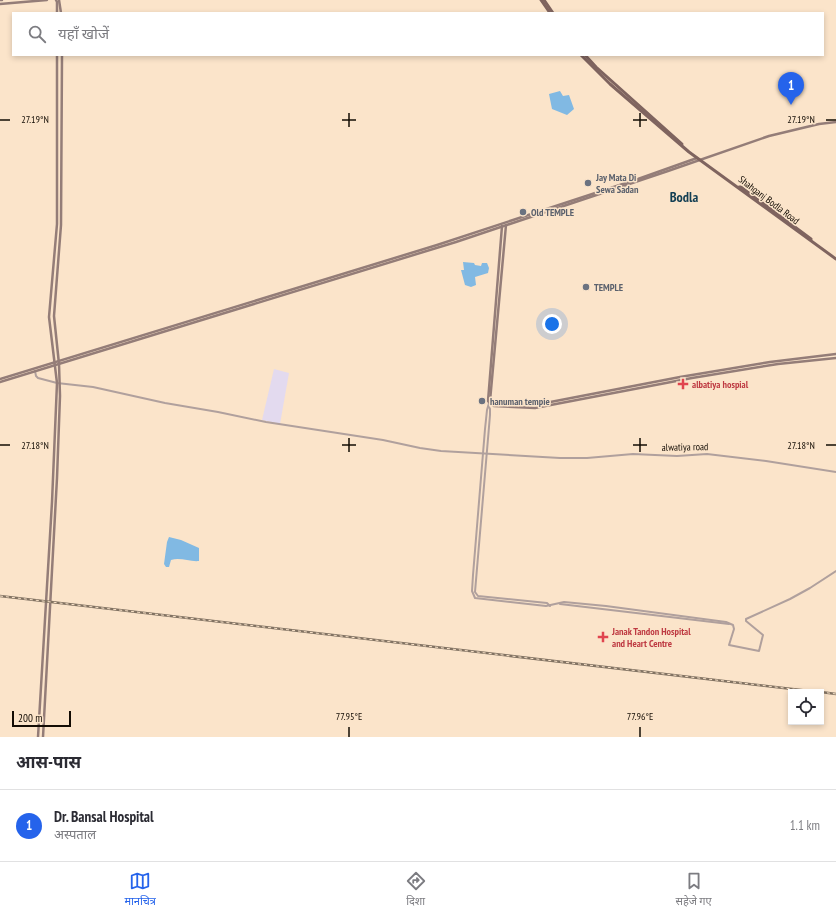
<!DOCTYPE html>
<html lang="hi">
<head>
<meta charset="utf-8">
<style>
	body { margin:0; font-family:"PT Sans Narrow","Noto Sans Devanagari",sans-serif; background:#f7f7f7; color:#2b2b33 }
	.controls { position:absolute; right:12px; bottom:12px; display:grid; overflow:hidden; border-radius:0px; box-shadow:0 2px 6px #0003 }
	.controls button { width:36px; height:36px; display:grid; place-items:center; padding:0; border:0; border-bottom:1px solid #e1e1e2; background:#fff; color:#2b2b33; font:20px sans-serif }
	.scale { position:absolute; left:12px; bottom:10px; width:59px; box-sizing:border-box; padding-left:4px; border:2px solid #130c04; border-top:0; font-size:11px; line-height:14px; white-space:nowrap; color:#130c04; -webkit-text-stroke:3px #fbe4ca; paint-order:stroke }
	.you { position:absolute; left:552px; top:324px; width:14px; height:14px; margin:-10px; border:3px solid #fff; border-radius:50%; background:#1a73e8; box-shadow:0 0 0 6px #1a73e833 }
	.badge { display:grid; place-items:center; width:26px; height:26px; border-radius:50%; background:#2563eb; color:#fff; font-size:13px; font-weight:700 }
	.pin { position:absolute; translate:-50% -33px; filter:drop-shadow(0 1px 2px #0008) }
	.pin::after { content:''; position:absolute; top:21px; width:14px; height:12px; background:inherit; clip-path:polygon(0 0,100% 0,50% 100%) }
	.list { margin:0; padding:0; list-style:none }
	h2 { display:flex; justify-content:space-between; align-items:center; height:52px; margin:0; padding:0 16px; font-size:17px }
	h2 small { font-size:13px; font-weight:400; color:#7c7c81 }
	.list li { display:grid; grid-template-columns:26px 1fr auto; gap:12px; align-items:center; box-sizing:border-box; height:72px; padding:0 16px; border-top:1px solid #e1e1e2 }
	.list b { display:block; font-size:15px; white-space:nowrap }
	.list p { margin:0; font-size:13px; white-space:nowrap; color:#7c7c81 }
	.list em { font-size:13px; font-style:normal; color:#7c7c81 }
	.icon { flex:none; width:22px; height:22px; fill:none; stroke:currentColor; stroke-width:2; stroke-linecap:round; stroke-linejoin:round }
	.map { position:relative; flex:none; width:836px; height:737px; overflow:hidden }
	.search { position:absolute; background:#fff; box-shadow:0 2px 6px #0003; left:12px; right:12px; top:12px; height:44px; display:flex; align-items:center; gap:10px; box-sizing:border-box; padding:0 14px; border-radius:0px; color:#7c7c81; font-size:15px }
	.sheet { height:124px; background:#fff }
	nav { display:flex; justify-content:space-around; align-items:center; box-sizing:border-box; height:56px; border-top:1px solid #e1e1e2; background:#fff; font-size:11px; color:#7c7c81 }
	nav a { display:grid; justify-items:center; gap:2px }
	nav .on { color:#2563eb }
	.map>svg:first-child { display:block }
	.education { fill:#e3daef }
	.water { fill:#81b9e3 }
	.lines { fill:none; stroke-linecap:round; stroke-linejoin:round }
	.tertiary { stroke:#b0a09d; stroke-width:2 }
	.secondary { stroke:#947d78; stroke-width:2.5 }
	.primary { stroke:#7f645f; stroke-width:3 }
	.rail-casing { stroke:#817262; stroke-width:2.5 }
	.rail { stroke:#fbe4ca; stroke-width:1; stroke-dasharray:3; stroke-linecap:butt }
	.ticks { fill:none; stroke:#130c04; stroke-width:1.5 }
	.worship-dot { fill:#6b7280; stroke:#fbe4ca; stroke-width:1.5 }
	.health-dot { fill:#e0444e; stroke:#fbe4ca; stroke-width:1.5 }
	.labels { text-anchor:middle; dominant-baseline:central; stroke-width:3; stroke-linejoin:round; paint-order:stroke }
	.worship-label { font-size:10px; font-weight:bold; fill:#5b616d; stroke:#fbe4ca; text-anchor:start }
	.street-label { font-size:10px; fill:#130c04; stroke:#fbe4ca }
	.health-label { font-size:10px; font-weight:bold; fill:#be3a42; stroke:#fbe4ca; text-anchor:start }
	.district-label { font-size:14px; font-weight:bold; fill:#123e53; stroke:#fbe4ca }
	.ticks-label { font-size:10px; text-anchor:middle; fill:#130c04; stroke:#fbe4ca; stroke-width:3; stroke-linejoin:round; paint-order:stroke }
</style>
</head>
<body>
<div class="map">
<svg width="836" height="737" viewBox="0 0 836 737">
	<rect width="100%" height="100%" fill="#fbe4ca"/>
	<path class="education" d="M 274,369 L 289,373 L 280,424 L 262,420 Z"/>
	<g class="water">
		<path d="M 560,91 L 563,96 L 569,95 L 574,109 L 567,115 L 552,109 L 549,94 Z"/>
		<path d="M 463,262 L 474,263 L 475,265 L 481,266 L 482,263 L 487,263 L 489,268 L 488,273 L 475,277 L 476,285 L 471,287 L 465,285 L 461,270 L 464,270 Z"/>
		<path d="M 169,537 L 181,540 L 199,548 L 199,561 C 190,562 180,557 171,560 L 169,567 L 166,567 L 164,564 L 167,542 Z"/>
	</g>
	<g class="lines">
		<g class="tertiary">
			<path d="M 35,371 L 36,376 L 38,378 L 57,383 L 93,387 L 165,403 L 218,412 L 266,422 L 383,440 L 420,448 L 441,451 L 560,458 L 587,458 L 633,454 L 677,456 L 707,454 L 766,461 L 836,472"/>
			<path d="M 489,403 L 487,410 L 485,429 L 473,575 L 472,591 L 475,598 L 546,606 L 564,602 L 606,606 L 726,622 L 733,625 L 734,629 L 729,645 L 759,651 L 763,635 L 746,621 L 746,619 L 790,599 L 810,588 L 836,571"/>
			<path d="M 489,407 L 490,409 L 490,415 L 475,592 L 478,596 L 547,603 L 550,606"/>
			<path d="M 560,604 L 729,624"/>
		</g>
		<g class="secondary">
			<path d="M 0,0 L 2,0"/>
			<path d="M 56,0 L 57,2 L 57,13"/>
			<path d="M 59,0 L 61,13"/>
			<path d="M 0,4 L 47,0"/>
			<path d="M 502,226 L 488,401 L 494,406 L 535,408 L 692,378 L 778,364 L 836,358"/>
			<path d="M 0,379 L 437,245 L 638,179 L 697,158"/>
			<path d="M 0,382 L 456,242 L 668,171 L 769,136 L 819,124 L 836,122"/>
			<path d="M 489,402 L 490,401 L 506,225"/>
			<path d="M 492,404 L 494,403 L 540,404 L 680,377 L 770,362 L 836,354"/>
			<path d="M 38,737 L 52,502 L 57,383 L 49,317 L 57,224 L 57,55"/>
			<path d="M 43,737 L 57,478 L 60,396 L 59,364 L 54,316 L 61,225 L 62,55"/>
		</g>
		<g class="primary">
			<path d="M 541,0 L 550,13"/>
			<path d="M 544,0 L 553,13"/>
			<path d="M 581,55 L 610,84 L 689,152 L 836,259"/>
			<path d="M 585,55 L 596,67 L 682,144"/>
			<path d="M 739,187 L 741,187 L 811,239"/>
		</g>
		<g class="rail-casing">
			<g id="rail">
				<path d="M 0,596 L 818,692"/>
				<path d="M 821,692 L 836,694"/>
			</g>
		</g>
		<use href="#rail" class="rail"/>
	</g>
	<path class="ticks" d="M 349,113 L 349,127M 640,113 L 640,127M 0,120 L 10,120M 342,120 L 356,120M 633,120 L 647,120M 826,120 L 836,120M 349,438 L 349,452M 640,438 L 640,452M 0,445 L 10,445M 342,445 L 356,445M 633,445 L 647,445M 826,445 L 836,445M 349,727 L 349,737M 640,727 L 640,737"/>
	<g class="worship-dot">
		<circle cx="588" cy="183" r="4"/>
		<circle cx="523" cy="212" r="4"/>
		<circle cx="586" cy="287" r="4"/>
		<circle cx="482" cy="401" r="4"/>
	</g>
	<g class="health-dot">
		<path d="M681 378h4v4h4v4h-4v4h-4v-4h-4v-4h4z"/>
		<path d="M601 631h4v4h4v4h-4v4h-4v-4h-4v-4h4z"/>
	</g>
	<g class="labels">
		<g class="worship-label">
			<text x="596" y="177">Jay Mata Di<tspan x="596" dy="12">Sewa Sadan</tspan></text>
			<text x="531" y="212">Old TEMPLE</text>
			<text x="594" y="287">TEMPLE</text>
			<text x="490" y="401">hanuman tempie</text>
		</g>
		<g class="street-label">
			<text transform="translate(769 200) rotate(37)">Shahganj Bodla Road</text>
			<text transform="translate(685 447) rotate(-1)">alwatiya road</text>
		</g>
		<g class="health-label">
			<text x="692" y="384">albatiya hospial</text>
			<text x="612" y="631">Janak Tandon Hospital<tspan x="612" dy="12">and Heart Centre</tspan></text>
		</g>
		<g class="district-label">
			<text x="684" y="197">Bodla</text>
		</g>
	</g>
	<g class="ticks-label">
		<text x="35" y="123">27.19°N</text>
		<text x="801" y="123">27.19°N</text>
		<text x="35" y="449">27.18°N</text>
		<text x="801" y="449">27.18°N</text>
		<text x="349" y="720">77.95°E</text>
		<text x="640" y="720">77.96°E</text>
	</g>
</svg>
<div class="controls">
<button><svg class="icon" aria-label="locate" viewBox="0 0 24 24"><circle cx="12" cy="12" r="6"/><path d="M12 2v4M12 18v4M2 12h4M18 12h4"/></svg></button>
</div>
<div class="scale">200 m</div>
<div class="you"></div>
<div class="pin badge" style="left:791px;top:105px">1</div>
<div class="search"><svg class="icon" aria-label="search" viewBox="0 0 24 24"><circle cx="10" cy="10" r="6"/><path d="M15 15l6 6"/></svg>यहाँ खोजें</div>
</div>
<section class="sheet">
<h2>आस-पास<small></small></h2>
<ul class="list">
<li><span class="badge">1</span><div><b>Dr. Bansal Hospital</b><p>अस्पताल</p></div><em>1.1 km</em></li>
</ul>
</section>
<nav>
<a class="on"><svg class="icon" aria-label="map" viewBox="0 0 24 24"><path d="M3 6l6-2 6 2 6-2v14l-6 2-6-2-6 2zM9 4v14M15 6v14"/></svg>मानचित्र</a>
<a><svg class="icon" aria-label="directions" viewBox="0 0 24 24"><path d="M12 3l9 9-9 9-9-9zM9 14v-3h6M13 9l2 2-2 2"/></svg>दिशा</a>
<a><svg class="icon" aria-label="saved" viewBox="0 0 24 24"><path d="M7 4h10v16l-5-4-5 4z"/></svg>सहेजे गए</a>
</nav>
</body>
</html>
